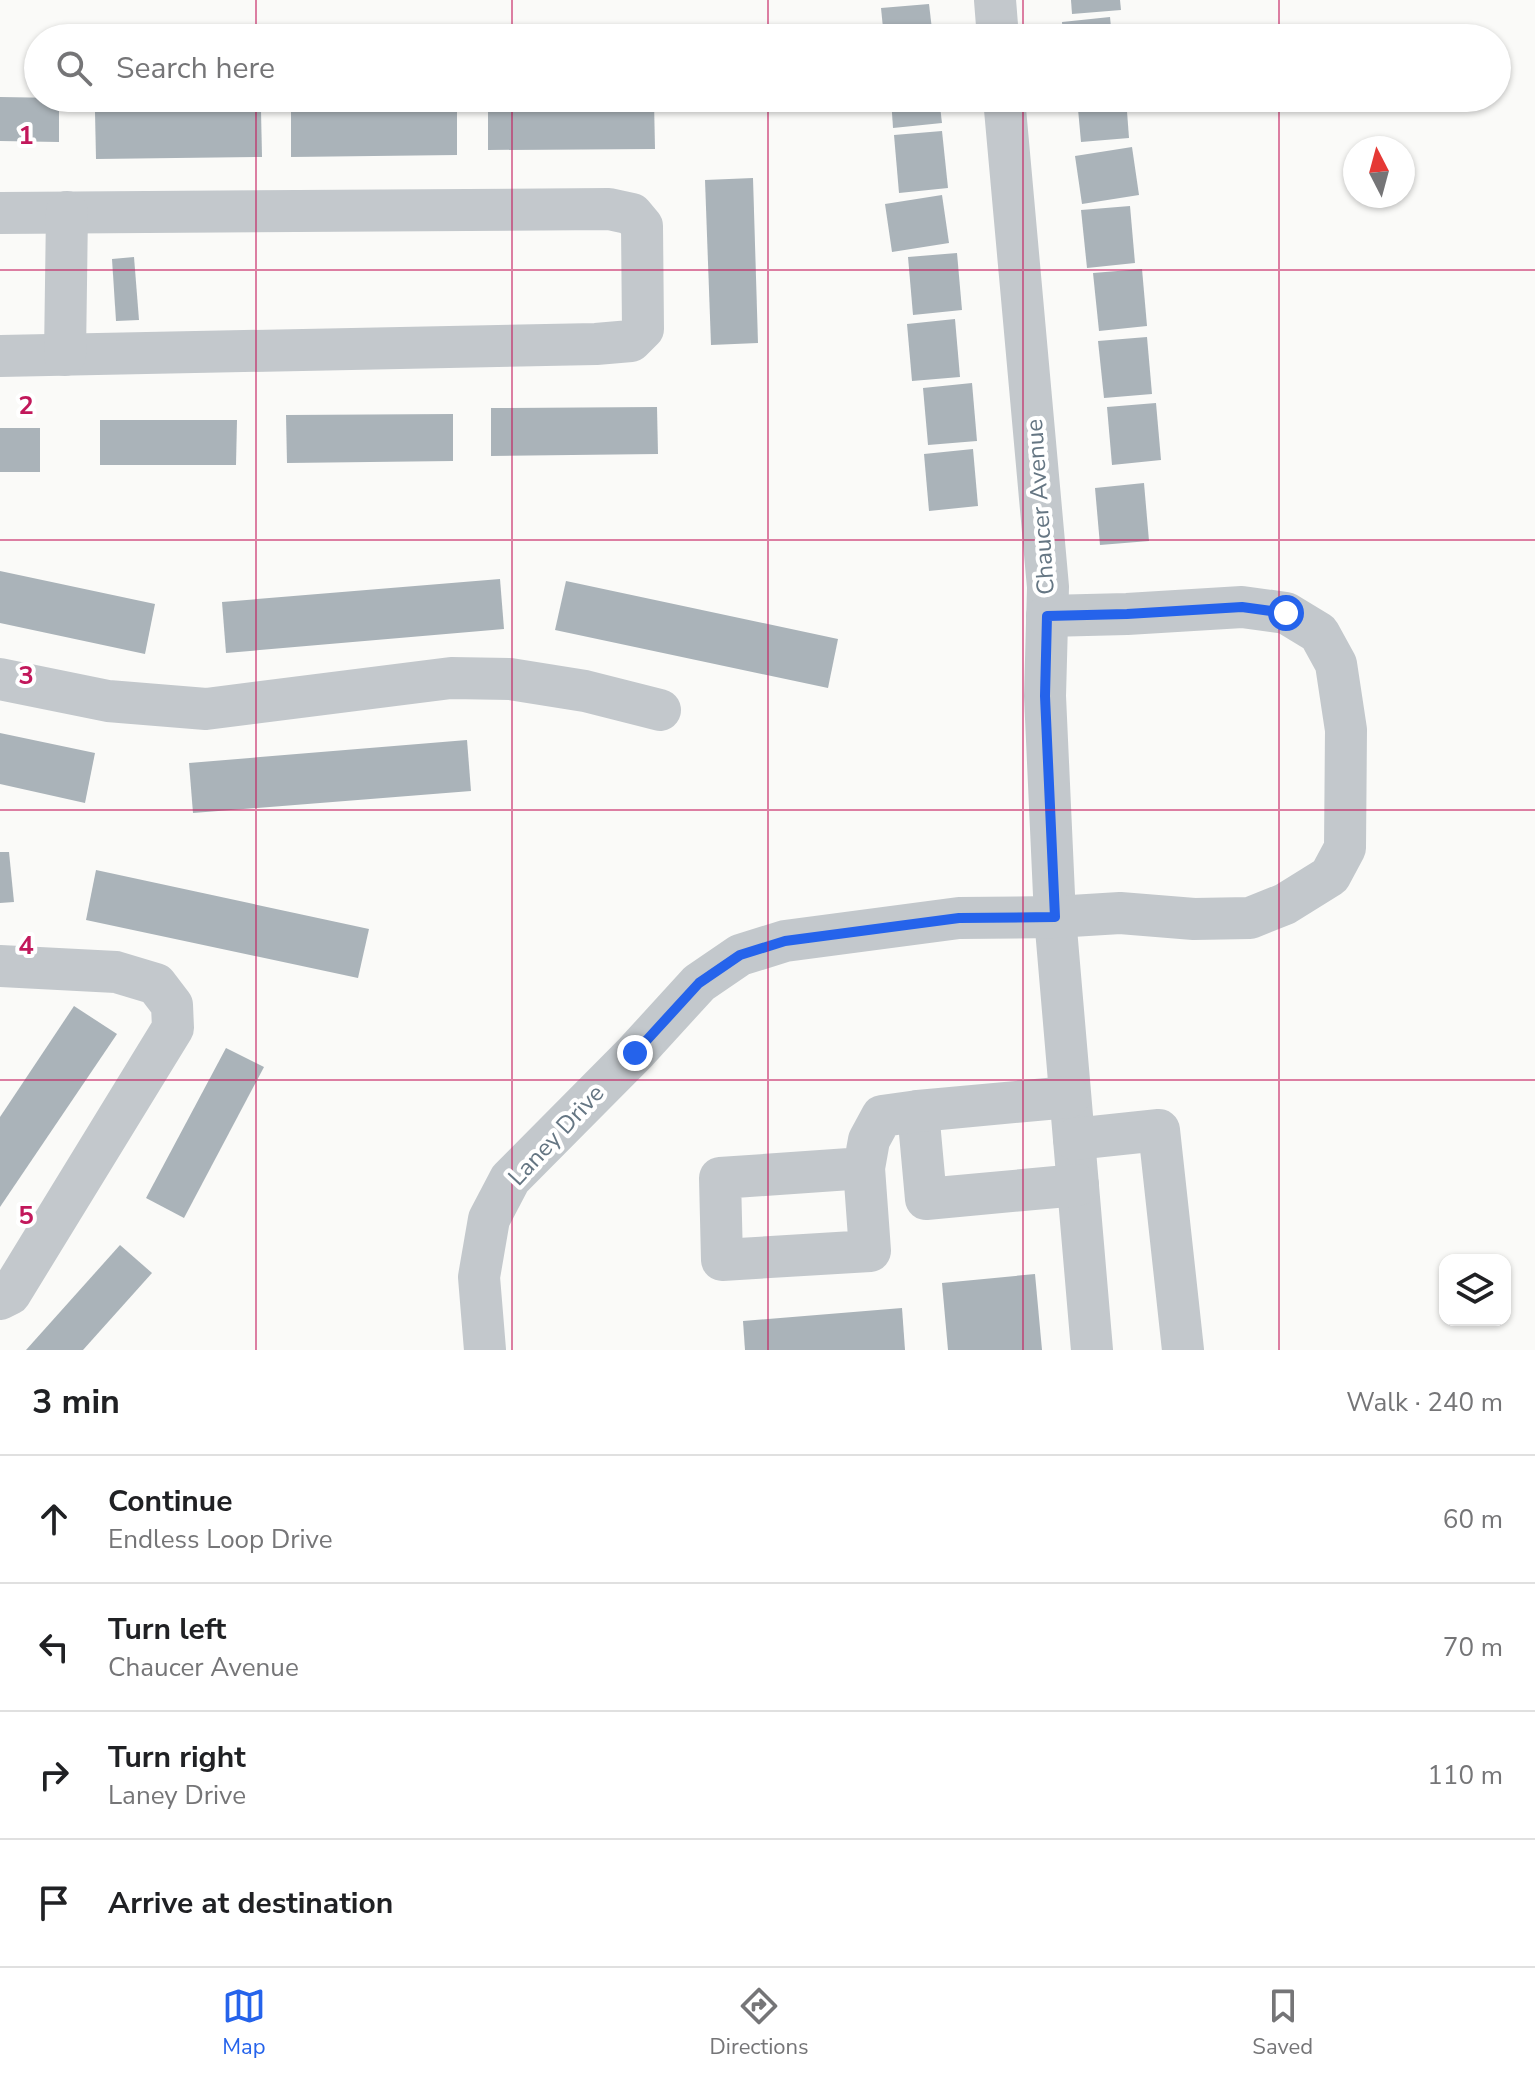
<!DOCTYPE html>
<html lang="en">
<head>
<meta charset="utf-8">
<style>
	body { margin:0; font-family:"Nunito Sans",sans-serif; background:#f6f6f6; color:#202124 }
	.controls { position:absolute; right:24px; bottom:24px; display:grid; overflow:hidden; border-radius:16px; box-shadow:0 2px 6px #0004 }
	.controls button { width:72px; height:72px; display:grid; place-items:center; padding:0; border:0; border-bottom:2px solid #e0e0e0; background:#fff; color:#202124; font:40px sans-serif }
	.compass { position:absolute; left:1343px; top:136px; width:72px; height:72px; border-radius:50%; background:#fff; box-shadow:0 2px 6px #0004; rotate:354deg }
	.stop { position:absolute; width:24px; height:24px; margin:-18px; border:6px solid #2563eb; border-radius:50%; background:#fff }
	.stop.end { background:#2563eb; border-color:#fff; box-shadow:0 2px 8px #0008 }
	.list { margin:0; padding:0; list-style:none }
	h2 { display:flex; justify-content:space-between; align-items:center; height:104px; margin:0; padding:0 32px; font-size:34px }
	h2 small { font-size:26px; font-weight:400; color:#757577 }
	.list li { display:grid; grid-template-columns:52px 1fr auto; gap:24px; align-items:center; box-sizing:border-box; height:128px; padding:0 32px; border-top:2px solid #e0e0e0 }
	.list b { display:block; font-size:30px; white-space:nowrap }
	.list p { margin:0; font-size:26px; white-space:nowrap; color:#757577 }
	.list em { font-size:26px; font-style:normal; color:#757577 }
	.icon { flex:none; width:44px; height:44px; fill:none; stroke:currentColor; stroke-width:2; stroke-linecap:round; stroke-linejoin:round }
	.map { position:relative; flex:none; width:1535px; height:1350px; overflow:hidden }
	.search { position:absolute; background:#fff; box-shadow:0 2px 6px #0004; left:24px; right:24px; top:24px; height:88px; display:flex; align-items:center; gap:20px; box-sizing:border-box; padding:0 28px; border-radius:44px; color:#757577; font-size:30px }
	.sheet { height:616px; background:#fff }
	nav { display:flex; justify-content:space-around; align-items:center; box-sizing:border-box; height:112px; border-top:2px solid #e0e0e0; background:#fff; font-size:22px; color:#757577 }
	nav a { display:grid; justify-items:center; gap:4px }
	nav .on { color:#2563eb }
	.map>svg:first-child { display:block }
	.building { fill:#aab3b9 }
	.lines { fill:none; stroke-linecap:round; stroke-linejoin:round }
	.minor { stroke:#c3c8cc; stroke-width:42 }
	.route { stroke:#2563eb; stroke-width:10 }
	.grid { fill:none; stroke:#c2185b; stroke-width:2; stroke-opacity:0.55 }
	.labels { text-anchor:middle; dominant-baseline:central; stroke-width:8; stroke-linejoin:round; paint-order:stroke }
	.street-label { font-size:24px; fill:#657683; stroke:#fff }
	.grid-label { font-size:26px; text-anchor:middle; font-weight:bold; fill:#c2185b; stroke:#fff; stroke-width:8; stroke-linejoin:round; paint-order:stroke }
</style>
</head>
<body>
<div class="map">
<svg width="1535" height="1350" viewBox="0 0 1535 1350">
	<rect width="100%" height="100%" fill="#fafaf8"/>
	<g class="building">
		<path d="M 1071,0 L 1120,0 L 1121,10 L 1072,14 Z"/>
		<path d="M 929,4 L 933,38 L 884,38 L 881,8 Z"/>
		<path d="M 1110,17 L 1112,38 L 1063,38 L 1062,22 Z"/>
		<path d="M 0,97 L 59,98 L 59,142 L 0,141 Z"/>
		<path d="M 891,98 L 939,98 L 942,123 L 893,128 Z"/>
		<path d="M 1077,98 L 1126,98 L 1129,138 L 1081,142 Z"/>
		<path d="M 654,101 L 655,149 L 488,150 L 488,103 Z"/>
		<path d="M 457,108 L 457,155 L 291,157 L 291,110 Z"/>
		<path d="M 261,110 L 262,157 L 96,159 L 95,112 Z"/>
		<path d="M 942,131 L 948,188 L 899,193 L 894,135 Z"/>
		<path d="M 1132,147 L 1139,195 L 1082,204 L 1075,156 Z"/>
		<path d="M 753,178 L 758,343 L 711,345 L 705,180 Z"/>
		<path d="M 942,195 L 949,243 L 892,252 L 885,204 Z"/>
		<path d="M 1130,206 L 1135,263 L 1087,268 L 1081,210 Z"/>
		<path d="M 957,253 L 962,310 L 913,315 L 908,257 Z"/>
		<path d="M 134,257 L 139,320 L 116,321 L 112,259 Z"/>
		<path d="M 1142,269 L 1147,326 L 1099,331 L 1093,273 Z"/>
		<path d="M 955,319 L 960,377 L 912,381 L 907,324 Z"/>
		<path d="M 1147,337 L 1152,394 L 1104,398 L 1098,341 Z"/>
		<path d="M 972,383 L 977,441 L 928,445 L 923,388 Z"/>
		<path d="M 1156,403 L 1161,460 L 1112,465 L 1107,407 Z"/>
		<path d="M 657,407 L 658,454 L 491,456 L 491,408 Z"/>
		<path d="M 453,414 L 453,461 L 287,463 L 286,415 Z"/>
		<path d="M 100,420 L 237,420 L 236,465 L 100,465 Z"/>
		<rect x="0" y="428" width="40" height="44"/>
		<path d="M 973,449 L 978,506 L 929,511 L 924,454 Z"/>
		<path d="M 1144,483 L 1149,541 L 1100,545 L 1095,488 Z"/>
		<path d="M 0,571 L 155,604 L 145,654 L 0,623 Z"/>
		<path d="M 500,579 L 504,629 L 226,653 L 222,602 Z"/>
		<path d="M 566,581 L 838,639 L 828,688 L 555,630 Z"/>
		<path d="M 0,733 L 95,753 L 85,803 L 0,784 Z"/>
		<path d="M 467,740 L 471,791 L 193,813 L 189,763 Z"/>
		<path d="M 0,852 L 9,852 L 14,902 L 0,903 Z"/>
		<path d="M 96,870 L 369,929 L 358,978 L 86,920 Z"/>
		<path d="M 74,1006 L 117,1034 L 0,1207 L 0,1117 Z"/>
		<path d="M 226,1048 L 264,1067 L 184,1218 L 146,1198 Z"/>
		<path d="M 120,1245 L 152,1273 L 83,1350 L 26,1350 Z"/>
		<path d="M 1035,1274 L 1042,1350 L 948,1350 L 942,1283 Z"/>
		<path d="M 902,1308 L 905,1350 L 745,1350 L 743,1321 Z"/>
	</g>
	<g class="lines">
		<g class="minor">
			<path d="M 995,0 L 998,38"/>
			<path d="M 1004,98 L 1048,587 L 1045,696 L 1055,917 L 1092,1350"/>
			<path d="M 0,213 L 609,209 L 632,214 L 642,226 L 643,329 L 631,341 L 596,344 L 0,356"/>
			<path d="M 65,355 L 67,212"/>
			<path d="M 0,679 L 108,701 L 206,709 L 451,678 L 510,679 L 585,691 L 660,710"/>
			<path d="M 0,966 L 116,972 L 156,984 L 172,1005 L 173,1028 L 10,1294 L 0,1299"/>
			<path d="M 918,1111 L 926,1199 L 1078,1185"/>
			<path d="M 1074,1139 L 1159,1130 L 1183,1350"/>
			<path d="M 864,1168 L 870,1251 L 722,1260 L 720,1178 L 864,1168 L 869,1140 L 882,1116 L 918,1111 L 1069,1097"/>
			<path d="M 485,1350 L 479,1277 L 489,1219 L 510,1179 L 635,1053 L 699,983 L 740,955 L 785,941 L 959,918 L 1055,917 L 1120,913 L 1194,919 L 1250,918 L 1285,904 L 1330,876 L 1345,848 L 1346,730 L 1336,664 L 1319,633 L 1286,613 L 1242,607 L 1127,614 L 1047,616"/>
		</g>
	</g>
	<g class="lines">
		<path class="route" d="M 635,1053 L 699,983 L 740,955 L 785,941 L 959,918 L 1055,917 L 1045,696 L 1047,616 L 1127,614 L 1242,607 L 1286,613"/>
	</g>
	<path class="grid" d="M 256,0 L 256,38M 512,0 L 512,38M 768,0 L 768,38M 1023,0 L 1023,38M 1279,0 L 1279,38M 256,98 L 256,1350M 512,98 L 512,1350M 768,98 L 768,1350M 1023,98 L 1023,1350M 1279,98 L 1279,1350M 0,270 L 1535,270M 0,540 L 1535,540M 0,810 L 1535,810M 0,1080 L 1535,1080"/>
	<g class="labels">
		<g class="street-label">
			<text transform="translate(1040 507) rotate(-94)">Chaucer Avenue</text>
			<text transform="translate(556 1135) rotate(-47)">Laney Drive</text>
		</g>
	</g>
	<g class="grid-label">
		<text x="26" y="144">1</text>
		<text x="26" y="414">2</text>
		<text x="26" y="684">3</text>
		<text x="26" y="954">4</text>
		<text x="26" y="1224">5</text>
	</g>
</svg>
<div class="controls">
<button><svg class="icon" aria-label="layers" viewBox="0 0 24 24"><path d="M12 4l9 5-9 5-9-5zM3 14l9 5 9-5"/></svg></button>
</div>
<svg class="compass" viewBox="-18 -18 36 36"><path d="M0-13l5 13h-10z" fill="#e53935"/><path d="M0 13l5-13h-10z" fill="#757577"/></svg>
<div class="stop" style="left:1286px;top:613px"></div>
<div class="stop end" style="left:635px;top:1053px"></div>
<div class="search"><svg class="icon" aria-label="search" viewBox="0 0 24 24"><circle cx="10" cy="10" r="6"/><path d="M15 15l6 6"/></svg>Search here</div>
</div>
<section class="sheet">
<h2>3 min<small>Walk · 240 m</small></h2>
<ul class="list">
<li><svg class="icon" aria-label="ahead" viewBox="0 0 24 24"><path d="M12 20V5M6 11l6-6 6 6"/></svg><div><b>Continue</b><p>Endless Loop Drive</p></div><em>60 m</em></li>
<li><svg class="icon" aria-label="left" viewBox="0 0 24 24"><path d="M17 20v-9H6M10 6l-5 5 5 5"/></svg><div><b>Turn left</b><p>Chaucer Avenue</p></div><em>70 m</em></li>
<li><svg class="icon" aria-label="right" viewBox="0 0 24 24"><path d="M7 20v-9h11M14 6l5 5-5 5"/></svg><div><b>Turn right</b><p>Laney Drive</p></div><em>110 m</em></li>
<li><svg class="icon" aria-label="arrive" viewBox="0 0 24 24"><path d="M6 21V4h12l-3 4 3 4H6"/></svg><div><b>Arrive at destination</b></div></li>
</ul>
</section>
<nav>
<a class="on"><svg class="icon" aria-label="map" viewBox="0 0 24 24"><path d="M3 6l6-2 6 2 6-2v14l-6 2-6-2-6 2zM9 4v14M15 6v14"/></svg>Map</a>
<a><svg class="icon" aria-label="directions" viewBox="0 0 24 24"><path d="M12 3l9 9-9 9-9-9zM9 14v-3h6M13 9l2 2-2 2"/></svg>Directions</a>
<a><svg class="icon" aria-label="saved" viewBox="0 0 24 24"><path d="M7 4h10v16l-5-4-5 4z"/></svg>Saved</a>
</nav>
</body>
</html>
